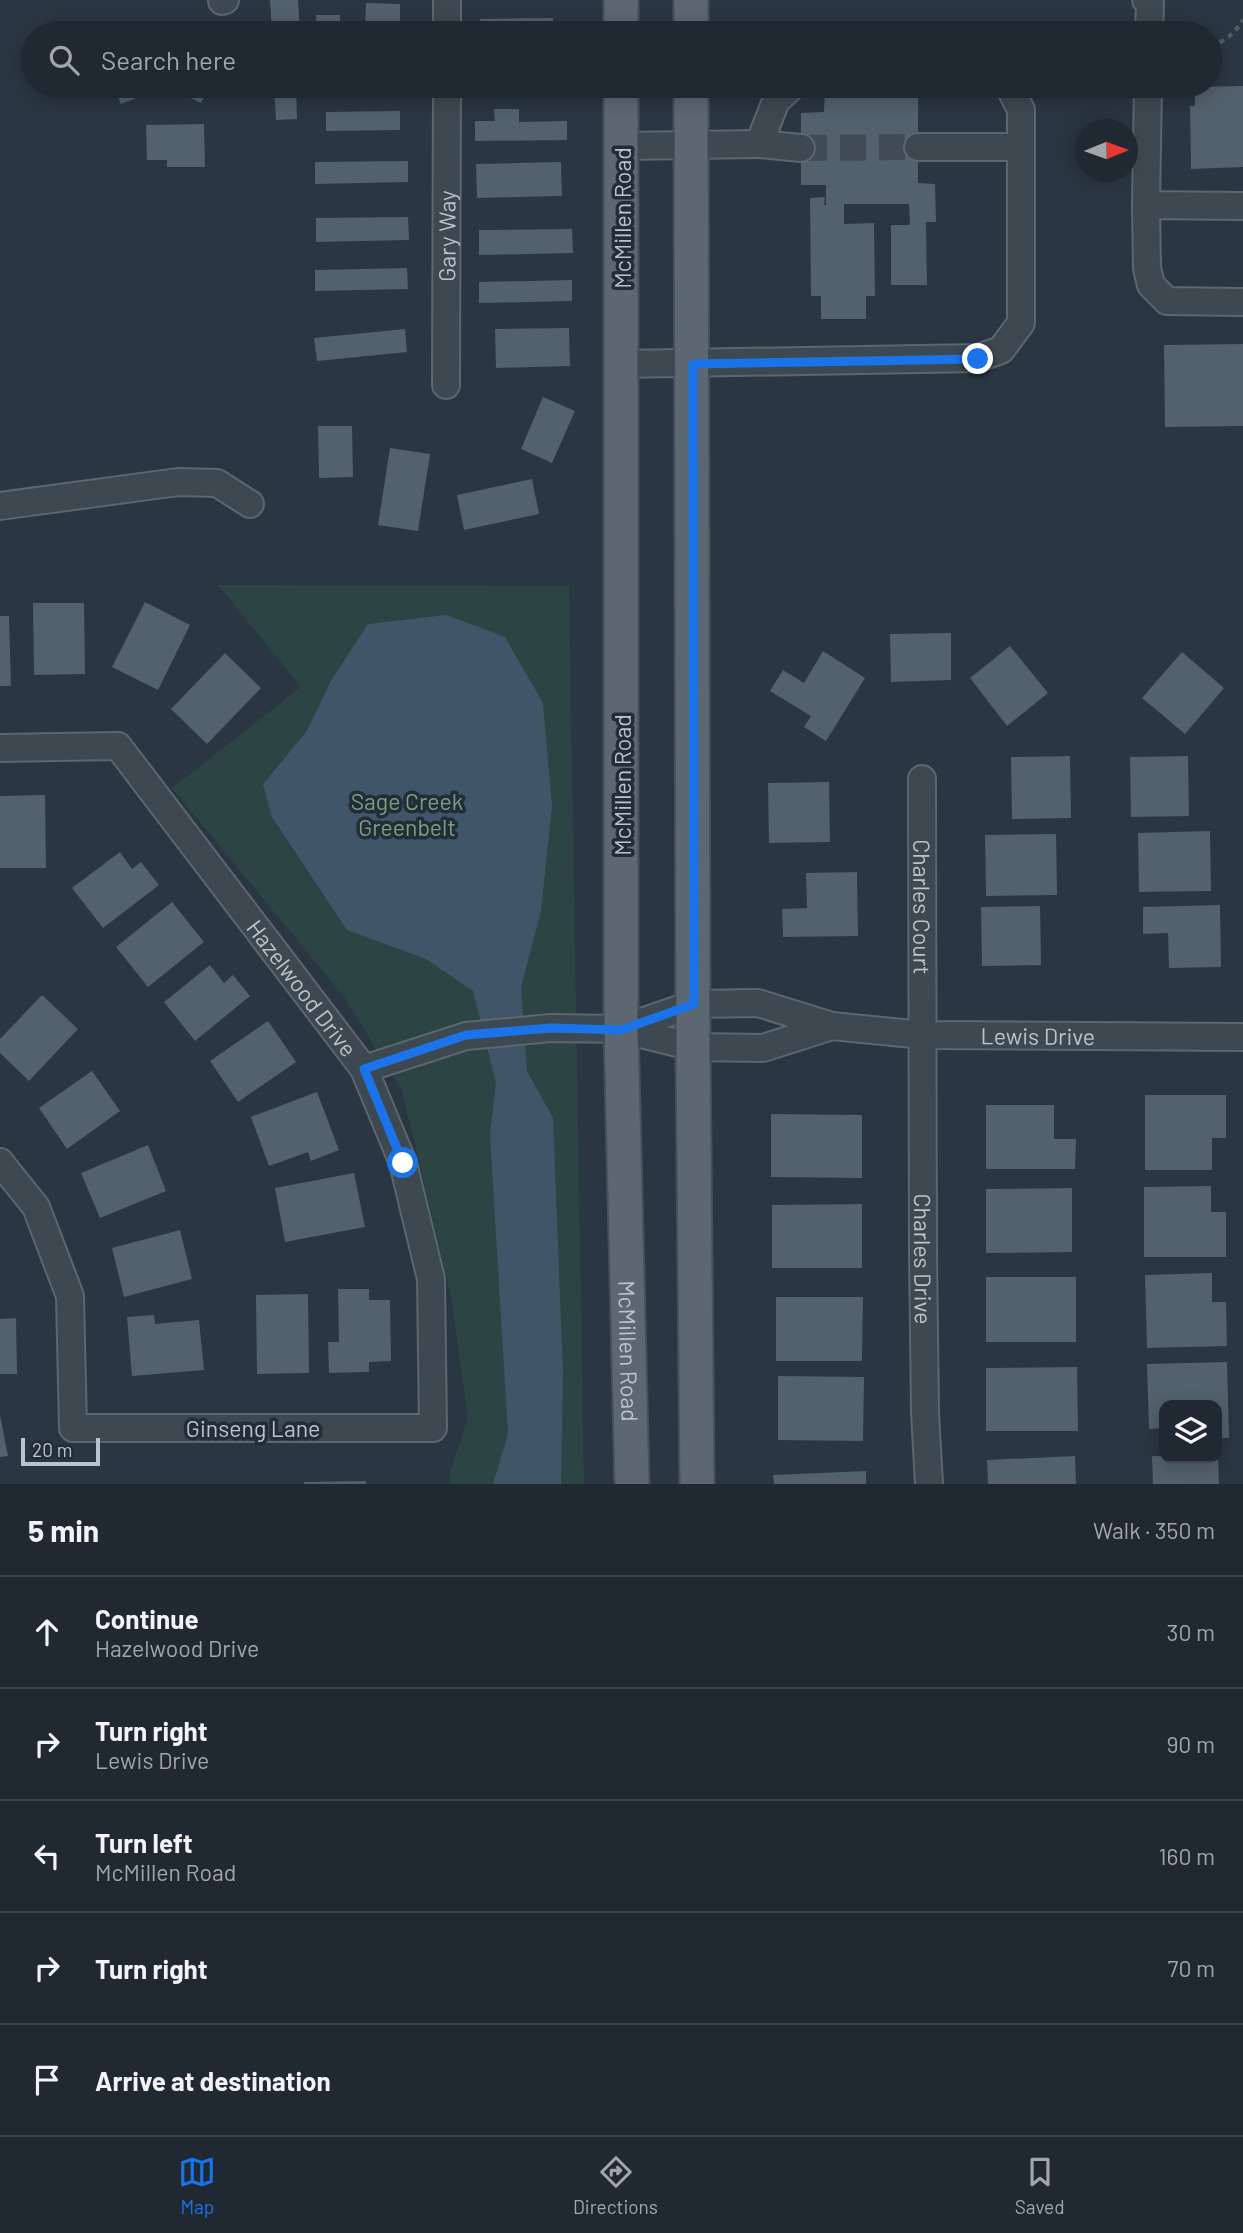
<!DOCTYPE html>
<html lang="en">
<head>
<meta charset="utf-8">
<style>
	body { margin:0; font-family:Barlow,sans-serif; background:#283039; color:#f1f3f6 }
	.controls { position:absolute; right:21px; bottom:21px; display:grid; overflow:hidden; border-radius:14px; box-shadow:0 4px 18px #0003 }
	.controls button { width:63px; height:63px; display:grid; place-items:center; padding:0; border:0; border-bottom:2px solid #3d444d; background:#202831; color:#f1f3f6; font:35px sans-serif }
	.compass { position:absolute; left:1075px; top:119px; width:63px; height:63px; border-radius:50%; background:#202831; box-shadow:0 4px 18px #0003; rotate:89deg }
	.scale { position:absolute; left:21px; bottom:18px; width:79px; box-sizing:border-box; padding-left:7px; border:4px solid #bbc3cb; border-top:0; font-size:19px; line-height:24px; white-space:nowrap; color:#bbc3cb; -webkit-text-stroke:5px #222d37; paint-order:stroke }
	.stop { position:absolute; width:21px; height:21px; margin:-16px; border:5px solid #1a73e8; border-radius:50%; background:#fff }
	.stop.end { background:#1a73e8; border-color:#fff; box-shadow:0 2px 7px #0008 }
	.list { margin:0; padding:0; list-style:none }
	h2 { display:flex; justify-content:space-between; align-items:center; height:91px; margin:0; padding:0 28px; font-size:30px }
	h2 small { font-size:23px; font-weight:400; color:#a2a6ab }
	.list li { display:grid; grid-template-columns:46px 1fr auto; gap:21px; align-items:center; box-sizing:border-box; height:112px; padding:0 28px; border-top:2px solid #3d444d }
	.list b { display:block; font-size:26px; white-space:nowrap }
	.list p { margin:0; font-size:23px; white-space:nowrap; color:#a2a6ab }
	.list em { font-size:23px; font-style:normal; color:#a2a6ab }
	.icon { flex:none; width:38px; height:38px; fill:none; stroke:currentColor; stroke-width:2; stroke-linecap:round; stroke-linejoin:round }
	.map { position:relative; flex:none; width:1243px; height:1484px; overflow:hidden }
	.search { position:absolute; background:#202831; box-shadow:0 4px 18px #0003; left:21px; right:21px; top:21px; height:77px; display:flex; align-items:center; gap:18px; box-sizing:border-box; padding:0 24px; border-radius:38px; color:#a2a6ab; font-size:26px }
	.sheet { height:651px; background:#202831 }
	nav { display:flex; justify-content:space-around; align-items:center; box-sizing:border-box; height:98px; border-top:2px solid #3d444d; background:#202831; font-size:19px; color:#a2a6ab }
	nav a { display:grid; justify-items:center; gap:4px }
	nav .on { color:#1a73e8 }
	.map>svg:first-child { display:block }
	.green { fill:#2c4443 }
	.water { fill:#415569 }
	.building { fill:#53616c }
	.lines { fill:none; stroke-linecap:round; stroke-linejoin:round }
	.minor-tunnel { stroke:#404b56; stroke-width:26; stroke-dasharray:26 13; stroke-linecap:butt }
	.minor-casing { stroke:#5c666f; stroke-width:30 }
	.major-casing { stroke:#47515b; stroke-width:37 }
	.path { stroke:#4c6061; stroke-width:4.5; stroke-dasharray:5 5; stroke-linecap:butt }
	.minor { stroke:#3e4851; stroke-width:26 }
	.major { stroke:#5c6771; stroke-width:33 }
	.route { stroke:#1a73e8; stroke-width:9 }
	.labels { text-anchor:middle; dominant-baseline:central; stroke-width:7; stroke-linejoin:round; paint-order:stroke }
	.street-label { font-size:23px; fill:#bbc3cb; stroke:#222d37 }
	.park-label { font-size:23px; fill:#7b9f80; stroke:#222d37 }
</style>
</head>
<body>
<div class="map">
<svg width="1243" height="1484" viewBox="0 0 1243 1484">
	<rect width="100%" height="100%" fill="#2a3641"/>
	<path class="green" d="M 218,585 L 569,586 L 584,1484 L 450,1484 L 450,1471 L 468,1419 L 451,1297 L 402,1091 L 344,997 L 172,788 L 301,687 Z"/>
	<path class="water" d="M 446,615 L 505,637 L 543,703 L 552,806 L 541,911 L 521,987 L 527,1071 L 553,1118 L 563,1372 L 561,1484 L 493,1484 L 508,1434 L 490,1135 L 496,1083 L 473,991 L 426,959 L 347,930 L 272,817 L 263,784 L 306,732 L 332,679 L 368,624 Z"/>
	<g class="building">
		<path d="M 270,0 L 298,0 L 300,33 L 272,33 Z"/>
		<path d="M 366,3 L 400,4 L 400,24 L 407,24 L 406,33 L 365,33 Z"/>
		<path d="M 316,15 L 340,15 L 340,33 L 317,33 Z"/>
		<path d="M 553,18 L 553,33 L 480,33 L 480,19 Z"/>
		<path d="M 114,86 L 150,86 L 152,92 L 121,104 Z"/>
		<path d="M 184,86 L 209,86 L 201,103 L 180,93 Z"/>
		<path d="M 274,86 L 296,86 L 297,119 L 276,120 Z"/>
		<rect x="399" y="86" width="22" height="6"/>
		<path d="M 467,86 L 553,86 L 553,88 L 467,91 Z"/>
		<path d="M 1243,86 L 1243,167 L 1191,169 L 1190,106 L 1195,106 L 1195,87 Z"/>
		<path d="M 825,91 L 918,91 L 918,183 L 935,184 L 936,222 L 926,222 L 927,285 L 891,285 L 891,225 L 910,225 L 909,204 L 844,204 L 844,224 L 874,223 L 875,296 L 866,296 L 866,319 L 821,319 L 821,296 L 811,296 L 810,198 L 825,197 L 824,205 L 826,205 L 826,185 L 801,185 L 801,113 L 824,112 Z"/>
		<path d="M 494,109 L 519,109 L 519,122 L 567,121 L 567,140 L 475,141 L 475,121 L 495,121 Z"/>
		<path d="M 400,111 L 400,130 L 326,131 L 326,112 Z"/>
		<path d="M 204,124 L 205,167 L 167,167 L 167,160 L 147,160 L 146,125 Z"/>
		<path d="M 408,161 L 408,182 L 315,184 L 315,162 Z"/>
		<path d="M 561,162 L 562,196 L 477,198 L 476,164 Z"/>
		<path d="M 408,217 L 409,240 L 316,242 L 316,218 Z"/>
		<path d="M 572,229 L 573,253 L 479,255 L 479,230 Z"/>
		<path d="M 407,268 L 408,289 L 315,291 L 315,270 Z"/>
		<path d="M 572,280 L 572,301 L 479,303 L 479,282 Z"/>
		<path d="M 569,328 L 570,366 L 496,368 L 495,329 Z"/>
		<path d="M 405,329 L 407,352 L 317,361 L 314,338 Z"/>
		<path d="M 1243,344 L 1243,426 L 1165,427 L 1164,345 Z"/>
		<path d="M 543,397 L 575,411 L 552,463 L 521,449 Z"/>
		<path d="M 318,426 L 352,426 L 353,477 L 319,478 Z"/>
		<path d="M 390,448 L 430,454 L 418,531 L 378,525 Z"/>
		<path d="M 532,479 L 539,514 L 464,530 L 457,495 Z"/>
		<path d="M 145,602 L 190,625 L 158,690 L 112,667 Z"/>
		<path d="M 33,603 L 84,603 L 85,674 L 34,675 Z"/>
		<path d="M 0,616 L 9,616 L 11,686 L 0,686 Z"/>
		<path d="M 951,633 L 951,680 L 891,682 L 890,634 Z"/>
		<path d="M 1010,646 L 1048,693 L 1007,726 L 970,678 Z"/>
		<path d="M 823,651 L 865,678 L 826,741 L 804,727 L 811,716 L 770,691 L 783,670 L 804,683 Z"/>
		<path d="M 1182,652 L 1224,688 L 1185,734 L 1142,698 Z"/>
		<path d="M 225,653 L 261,688 L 207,744 L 171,709 Z"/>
		<path d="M 1070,756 L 1071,818 L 1012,819 L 1011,757 Z"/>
		<path d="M 1188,756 L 1189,816 L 1131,817 L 1130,757 Z"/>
		<path d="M 829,782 L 830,842 L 769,843 L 768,783 Z"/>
		<path d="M 45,795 L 46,868 L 0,868 L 0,796 Z"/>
		<path d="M 1210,831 L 1211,891 L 1139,892 L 1138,833 Z"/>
		<path d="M 1056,834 L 1057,895 L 986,896 L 985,835 Z"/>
		<path d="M 120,852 L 132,869 L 141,862 L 159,885 L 103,928 L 72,888 Z"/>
		<path d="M 857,872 L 858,936 L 783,937 L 782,909 L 807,908 L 806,873 Z"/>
		<path d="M 172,902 L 204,942 L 148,987 L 116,947 Z"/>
		<path d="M 1220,905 L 1221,967 L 1169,968 L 1168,933 L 1143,934 L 1143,907 Z"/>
		<path d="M 1040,906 L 1041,965 L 982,966 L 981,907 Z"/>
		<path d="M 210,965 L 224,983 L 233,975 L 250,996 L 195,1041 L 164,1002 Z"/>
		<path d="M 42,995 L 78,1029 L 29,1081 L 0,1053 L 0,1039 Z"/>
		<path d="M 268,1021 L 296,1062 L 238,1102 L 210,1061 Z"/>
		<path d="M 92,1071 L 120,1111 L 67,1149 L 39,1108 Z"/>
		<path d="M 317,1092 L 339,1150 L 311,1161 L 308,1152 L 269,1166 L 251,1117 Z"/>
		<path d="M 1145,1095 L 1226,1095 L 1226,1138 L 1212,1138 L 1212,1170 L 1145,1170 Z"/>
		<path d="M 986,1105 L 1054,1105 L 1054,1139 L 1076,1139 L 1075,1169 L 986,1169 Z"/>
		<path d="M 771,1114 L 862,1115 L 862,1178 L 771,1177 Z"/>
		<path d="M 148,1145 L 166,1191 L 100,1218 L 81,1173 Z"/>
		<path d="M 354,1173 L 365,1227 L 285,1242 L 275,1188 Z"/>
		<path d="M 1211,1186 L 1211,1212 L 1226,1212 L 1226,1257 L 1144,1257 L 1144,1187 Z"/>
		<path d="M 1072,1188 L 1072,1252 L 986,1253 L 986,1189 Z"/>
		<path d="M 862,1204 L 862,1268 L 772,1268 L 772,1205 Z"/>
		<path d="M 180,1230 L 192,1279 L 124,1297 L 112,1248 Z"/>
		<path d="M 1212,1273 L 1212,1302 L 1226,1302 L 1227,1346 L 1147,1348 L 1145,1275 Z"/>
		<rect x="986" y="1277" width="90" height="65"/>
		<path d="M 338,1289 L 369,1289 L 369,1300 L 390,1300 L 391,1361 L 369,1362 L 369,1372 L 329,1373 L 328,1342 L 339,1342 Z"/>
		<path d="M 308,1294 L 309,1373 L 257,1374 L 256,1295 Z"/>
		<path d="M 776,1297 L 863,1297 L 862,1361 L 776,1361 Z"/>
		<path d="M 154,1315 L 155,1324 L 199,1320 L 204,1370 L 132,1376 L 127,1317 Z"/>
		<path d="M 16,1318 L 17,1374 L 0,1374 L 0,1319 Z"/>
		<path d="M 1227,1362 L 1229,1438 L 1217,1438 L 1217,1405 L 1164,1405 L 1164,1428 L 1149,1429 L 1147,1364 Z"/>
		<path d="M 1077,1367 L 1078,1431 L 986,1431 L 986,1368 Z"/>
		<path d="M 778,1376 L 864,1377 L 863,1441 L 778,1440 Z"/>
		<path d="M 0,1415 L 8,1456 L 0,1457 Z"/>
		<path d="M 1075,1456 L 1076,1484 L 988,1484 L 987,1460 Z"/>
		<path d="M 1152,1456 L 1218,1458 L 1219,1484 L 1153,1484 Z"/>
		<path d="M 866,1471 L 866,1484 L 774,1484 L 773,1475 Z"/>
		<path d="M 366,1481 L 366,1484 L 304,1484 L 304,1482 Z"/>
	</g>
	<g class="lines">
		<path class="minor-tunnel" d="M 801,148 L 918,147"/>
		<g class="minor-casing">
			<g id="minor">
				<path d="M 1146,0 L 1150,4 L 1149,33"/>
				<path d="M 222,1 L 225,0"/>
				<path d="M 447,33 L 447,0"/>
				<path d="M 1148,86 L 1146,205 L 1243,206"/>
				<path d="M 759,144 L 801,148"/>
				<path d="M 622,146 L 759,144 L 776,101 L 792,86"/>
				<path d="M 918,147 L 1021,147"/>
				<path d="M 1146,205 L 1147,268 L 1151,285 L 1167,301 L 1243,302"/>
				<path d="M 622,364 L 978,358 L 1001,350 L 1021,323 L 1021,110 L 1009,86"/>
				<path id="s1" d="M 446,385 L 447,86"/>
				<path d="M 0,506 L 178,482 L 217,483 L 250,504"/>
				<path id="s2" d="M 0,748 L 118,746 L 364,1069 L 403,1163 L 431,1279 L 433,1428 L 73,1428 L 70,1296 L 36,1207 L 0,1162"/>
				<path id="s3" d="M 922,779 L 923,1252 L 925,1413 L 929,1484"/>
				<path id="s4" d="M 621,1029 L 694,1004 L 758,1003 L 832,1026 L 923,1035 L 1243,1037"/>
				<path d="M 364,1069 L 466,1036 L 551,1028 L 621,1029 L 693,1047 L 763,1048 L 832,1026"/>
			</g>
		</g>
		<g class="major-casing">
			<g id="major">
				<path d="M 621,0 L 621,33"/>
				<path d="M 691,33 L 691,0"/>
				<path id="s5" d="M 621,86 L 621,1029 L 632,1484"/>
				<path d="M 691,86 L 693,1047 L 697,1484"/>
			</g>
		</g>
		<path class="path" d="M 1210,45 C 1225,43 1235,32 1243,20"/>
		<use href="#minor" class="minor"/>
		<use href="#major" class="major"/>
	</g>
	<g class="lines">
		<path class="route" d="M 403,1163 L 364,1069 L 466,1035 L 551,1028 L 621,1030 L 694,1004 L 693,364 L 978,359"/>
	</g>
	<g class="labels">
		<g class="street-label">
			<text transform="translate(622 218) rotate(-90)">McMillen Road</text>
			<text stroke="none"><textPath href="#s1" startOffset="149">Gary Way</textPath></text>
			<text transform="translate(622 785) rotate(-90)">McMillen Road</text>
			<text stroke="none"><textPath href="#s3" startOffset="128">Charles Court</textPath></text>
			<text stroke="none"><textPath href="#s2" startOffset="422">Hazelwood Drive</textPath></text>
			<text stroke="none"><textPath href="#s4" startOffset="425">Lewis Drive</textPath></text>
			<text stroke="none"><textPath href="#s3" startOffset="480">Charles Drive</textPath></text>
			<text stroke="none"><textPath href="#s5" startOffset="1265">McMillen Road</textPath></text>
			<text x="253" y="1428">Ginseng Lane</text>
		</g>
		<g class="park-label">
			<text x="407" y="801">Sage Creek<tspan x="407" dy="26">Greenbelt</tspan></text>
		</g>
	</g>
</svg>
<div class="controls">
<button><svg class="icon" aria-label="layers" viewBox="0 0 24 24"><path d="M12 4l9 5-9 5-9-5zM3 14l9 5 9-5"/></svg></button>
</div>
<svg class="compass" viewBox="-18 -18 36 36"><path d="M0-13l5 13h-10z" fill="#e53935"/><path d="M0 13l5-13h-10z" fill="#a2a6ab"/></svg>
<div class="scale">20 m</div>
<div class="stop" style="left:403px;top:1163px"></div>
<div class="stop end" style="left:978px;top:359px"></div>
<div class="search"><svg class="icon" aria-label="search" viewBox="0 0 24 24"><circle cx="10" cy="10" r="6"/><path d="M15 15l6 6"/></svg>Search here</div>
</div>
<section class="sheet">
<h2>5 min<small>Walk · 350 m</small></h2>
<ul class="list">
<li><svg class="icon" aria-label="ahead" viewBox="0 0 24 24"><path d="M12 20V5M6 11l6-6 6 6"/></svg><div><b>Continue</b><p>Hazelwood Drive</p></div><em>30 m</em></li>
<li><svg class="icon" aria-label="right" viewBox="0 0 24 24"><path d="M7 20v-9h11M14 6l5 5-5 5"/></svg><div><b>Turn right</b><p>Lewis Drive</p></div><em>90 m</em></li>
<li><svg class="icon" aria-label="left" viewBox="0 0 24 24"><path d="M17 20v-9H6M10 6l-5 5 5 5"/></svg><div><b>Turn left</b><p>McMillen Road</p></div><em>160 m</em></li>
<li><svg class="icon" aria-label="right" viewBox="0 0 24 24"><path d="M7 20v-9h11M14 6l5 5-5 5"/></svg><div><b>Turn right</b></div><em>70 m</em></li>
<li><svg class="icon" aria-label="arrive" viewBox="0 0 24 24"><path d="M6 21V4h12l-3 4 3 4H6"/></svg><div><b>Arrive at destination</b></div></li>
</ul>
</section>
<nav>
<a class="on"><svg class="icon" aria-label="map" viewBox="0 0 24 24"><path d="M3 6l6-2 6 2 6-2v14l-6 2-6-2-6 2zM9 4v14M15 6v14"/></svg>Map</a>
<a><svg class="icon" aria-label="directions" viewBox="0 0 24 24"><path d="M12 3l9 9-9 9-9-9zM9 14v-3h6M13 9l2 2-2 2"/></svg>Directions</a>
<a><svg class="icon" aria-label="saved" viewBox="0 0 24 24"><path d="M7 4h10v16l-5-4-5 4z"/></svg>Saved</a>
</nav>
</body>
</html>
